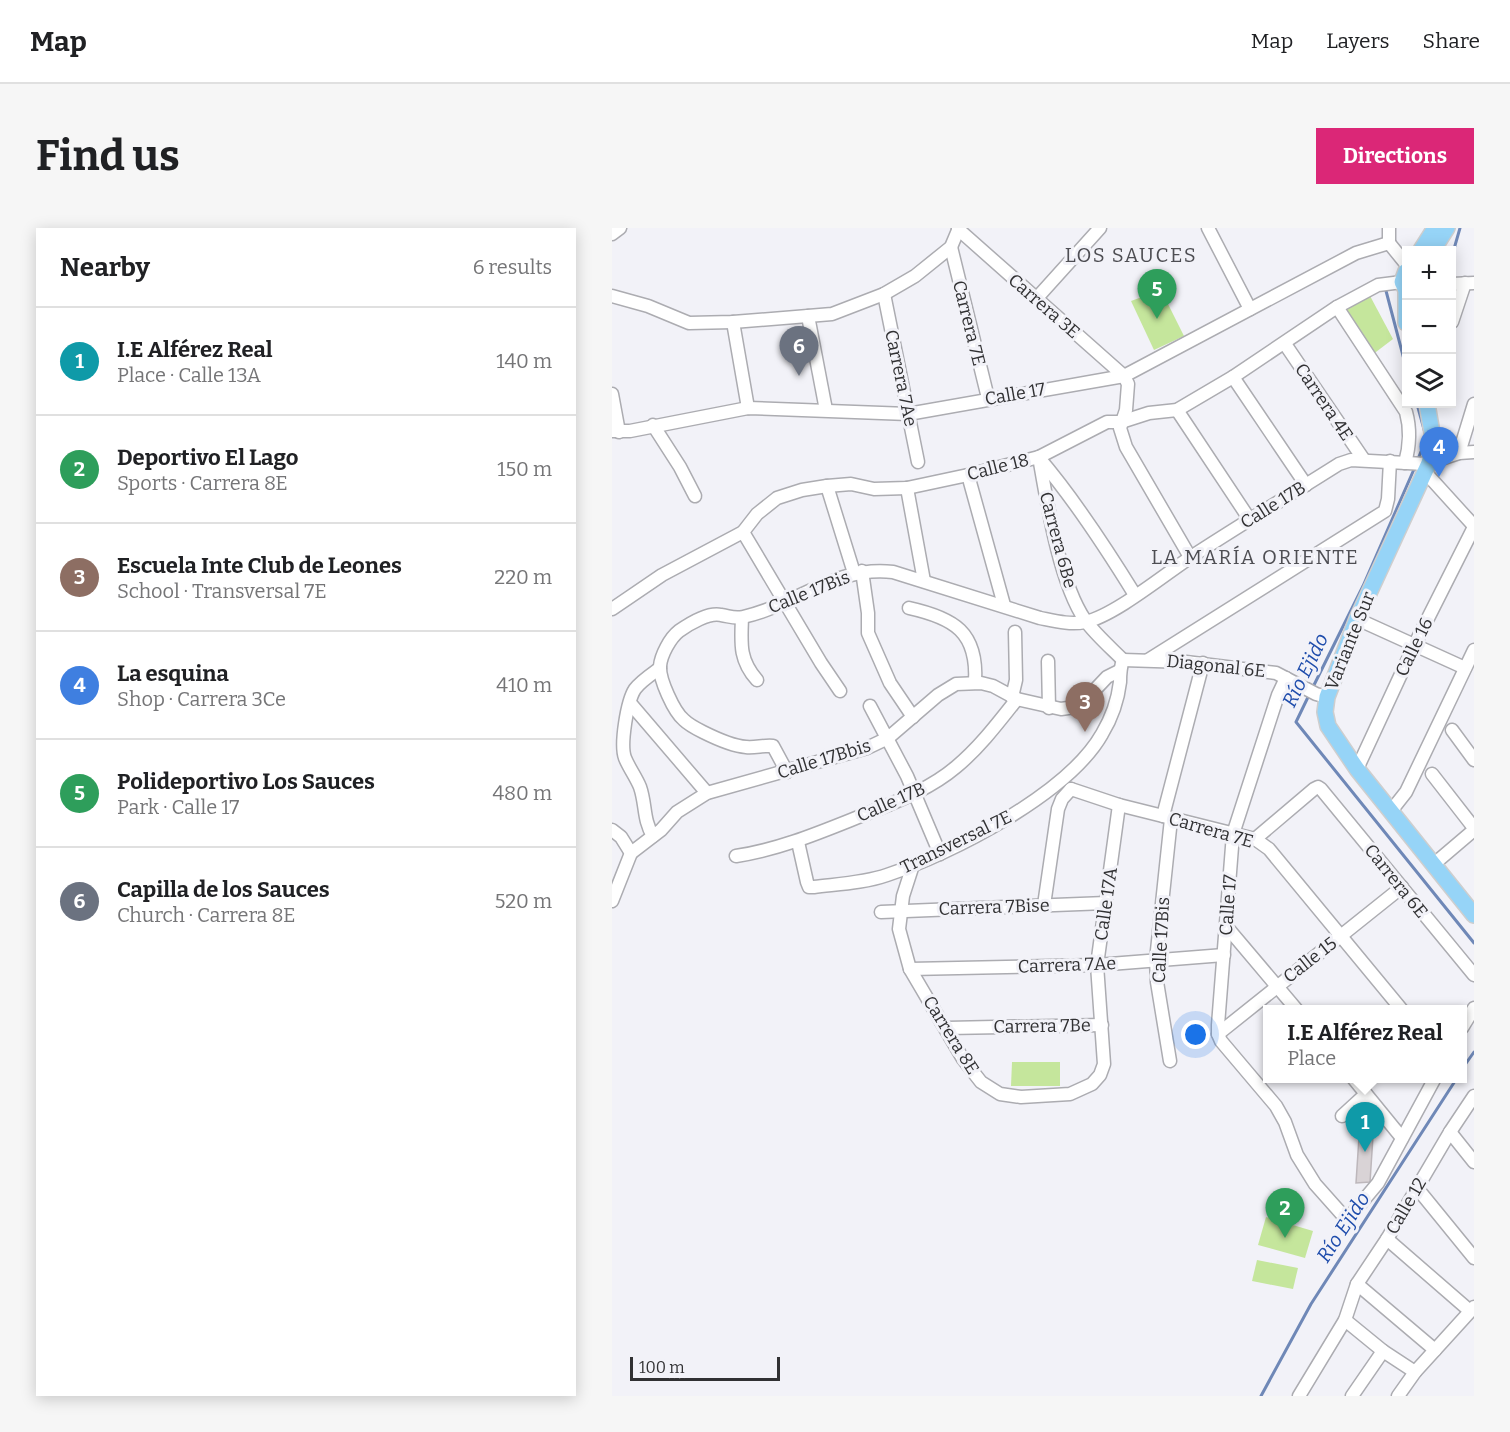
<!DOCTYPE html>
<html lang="en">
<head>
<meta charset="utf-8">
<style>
	body { margin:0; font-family:Bitter,serif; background:#f6f6f6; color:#202124 }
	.controls { position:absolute; right:18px; top:18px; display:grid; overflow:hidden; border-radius:0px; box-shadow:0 3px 15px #0003 }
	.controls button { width:54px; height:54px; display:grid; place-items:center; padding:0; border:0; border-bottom:2px solid #e0e0e0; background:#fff; color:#202124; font:30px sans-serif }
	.scale { position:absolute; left:18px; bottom:15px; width:150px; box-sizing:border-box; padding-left:6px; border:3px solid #313133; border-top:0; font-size:16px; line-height:21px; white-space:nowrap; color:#313133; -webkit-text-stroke:4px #f2f2f8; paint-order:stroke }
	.you { position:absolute; left:584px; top:807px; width:21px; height:21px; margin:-15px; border:4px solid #fff; border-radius:50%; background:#1a73e8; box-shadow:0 0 0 9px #1a73e833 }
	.badge { display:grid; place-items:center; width:39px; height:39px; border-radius:50%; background:#db2777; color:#fff; font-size:20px; font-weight:700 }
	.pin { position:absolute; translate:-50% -50px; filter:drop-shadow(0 2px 3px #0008) }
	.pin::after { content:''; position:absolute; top:32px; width:21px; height:18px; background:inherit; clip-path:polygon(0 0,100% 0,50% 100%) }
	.popup { position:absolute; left:651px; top:777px; width:204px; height:78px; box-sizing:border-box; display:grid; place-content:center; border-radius:0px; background:#fff; filter:drop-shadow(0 2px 4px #0005); font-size:20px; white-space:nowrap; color:#757577 }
	.popup b { font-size:22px; color:#202124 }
	.popup::after { content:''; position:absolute; left:50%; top:100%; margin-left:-12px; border:12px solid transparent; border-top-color:#fff }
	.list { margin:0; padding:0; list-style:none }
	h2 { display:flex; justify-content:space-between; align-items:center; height:78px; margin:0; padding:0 24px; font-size:26px }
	h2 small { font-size:20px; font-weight:400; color:#757577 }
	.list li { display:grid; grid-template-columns:39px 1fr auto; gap:18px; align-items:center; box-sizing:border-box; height:108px; padding:0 24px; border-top:2px solid #e0e0e0 }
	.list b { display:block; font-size:22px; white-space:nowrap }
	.list p { margin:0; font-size:20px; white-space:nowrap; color:#757577 }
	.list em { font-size:20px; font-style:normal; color:#757577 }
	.icon { flex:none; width:33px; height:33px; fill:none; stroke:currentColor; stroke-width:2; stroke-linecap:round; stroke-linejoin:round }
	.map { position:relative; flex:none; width:862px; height:1168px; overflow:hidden; border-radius:0px }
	header { display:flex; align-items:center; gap:36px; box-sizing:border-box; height:84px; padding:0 30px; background:#fff; border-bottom:2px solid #e0e0e0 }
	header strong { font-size:28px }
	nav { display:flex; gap:33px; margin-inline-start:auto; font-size:21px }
	.intro { display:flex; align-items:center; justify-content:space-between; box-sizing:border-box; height:144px; padding:0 36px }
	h1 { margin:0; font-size:42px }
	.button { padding:15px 27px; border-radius:0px; background:#db2777; color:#fff; font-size:21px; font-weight:700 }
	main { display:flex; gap:36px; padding:0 36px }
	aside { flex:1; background:#fff; border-radius:0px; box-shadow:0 3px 15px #0003 }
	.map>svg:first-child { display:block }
	.green { fill:#c5e69c }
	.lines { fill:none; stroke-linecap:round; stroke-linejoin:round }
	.stream { stroke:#6f88b7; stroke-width:3 }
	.building { fill:#d9d3d6; stroke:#bdb7bb; stroke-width:1.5 }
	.minor-casing { stroke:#acacb1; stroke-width:15 }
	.major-casing { stroke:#cecece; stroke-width:18 }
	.minor { stroke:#fff; stroke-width:12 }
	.major { stroke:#96d4f7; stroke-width:15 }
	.labels { text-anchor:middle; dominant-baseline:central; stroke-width:6; stroke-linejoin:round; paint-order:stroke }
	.street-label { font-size:18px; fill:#313133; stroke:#f2f2f8 }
	.neighbourhood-label { font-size:20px; letter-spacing:1.5px; fill:#4e4e53; stroke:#f2f2f8 }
	.water-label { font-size:20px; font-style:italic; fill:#1f4dac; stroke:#f2f2f8 }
</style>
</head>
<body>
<header>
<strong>Map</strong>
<nav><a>Map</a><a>Layers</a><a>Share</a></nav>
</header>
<div class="intro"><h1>Find us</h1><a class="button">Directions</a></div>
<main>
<aside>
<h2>Nearby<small>6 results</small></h2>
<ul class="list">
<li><span class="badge" style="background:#0f9aa8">1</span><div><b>I.E Alférez Real</b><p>Place · Calle 13A</p></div><em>140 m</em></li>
<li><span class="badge" style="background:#2e9e5b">2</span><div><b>Deportivo El Lago</b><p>Sports · Carrera 8E</p></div><em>150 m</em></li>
<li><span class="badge" style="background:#8d6e63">3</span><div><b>Escuela Inte Club de Leones</b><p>School · Transversal 7E</p></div><em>220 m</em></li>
<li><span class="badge" style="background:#3f7fe0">4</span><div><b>La esquina</b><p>Shop · Carrera 3Ce</p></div><em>410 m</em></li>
<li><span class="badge" style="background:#2e9e5b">5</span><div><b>Polideportivo Los Sauces</b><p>Park · Calle 17</p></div><em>480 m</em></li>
<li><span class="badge" style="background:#6b7280">6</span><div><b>Capilla de los Sauces</b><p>Church · Carrera 8E</p></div><em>520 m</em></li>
</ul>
</aside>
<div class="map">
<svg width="862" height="1168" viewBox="0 0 862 1168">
	<rect width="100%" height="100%" fill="#f2f2f8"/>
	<g class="green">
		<path d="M 549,62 L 572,108 L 542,122 L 519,73 Z"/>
		<path d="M 757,66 L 781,111 L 760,127 L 731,80 Z"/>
		<path d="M 400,834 L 448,834 L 448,858 L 399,858 Z"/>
		<path d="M 654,989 L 701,1003 L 693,1030 L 646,1017 Z"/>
		<path d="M 645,1032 L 686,1040 L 681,1061 L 640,1053 Z"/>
	</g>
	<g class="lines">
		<g class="stream">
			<path d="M 840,28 L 848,0"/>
			<path d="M 773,59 L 794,139"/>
			<path d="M 805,176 L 813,205"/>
			<path d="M 805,233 L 814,212"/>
			<path d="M 701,459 L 751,358 L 803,239"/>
			<path d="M 698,465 L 684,494 L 862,715"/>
			<path d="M 850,841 L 862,824"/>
			<path d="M 649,1168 L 699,1076 L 845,850"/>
		</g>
	</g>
	<path class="building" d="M 762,893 L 758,954 L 744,955 L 748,894 Z"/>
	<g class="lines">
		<g class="minor-casing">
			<g id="minor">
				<path d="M 596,0 L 638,81"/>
				<path d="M 346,1 L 512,148 L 516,156 L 514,182 L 508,200 L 514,219 L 578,329"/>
				<path d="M 0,6 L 8,0"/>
				<path d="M 777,15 L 794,36"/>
				<path d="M 777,15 L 777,0"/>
				<path d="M 339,19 L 376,170"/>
				<path d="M 840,56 L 862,55"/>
				<path d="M 272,66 L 306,234"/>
				<path d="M 0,68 L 36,78 L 77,95 L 121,94 L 220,86 L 272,66 L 303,48 L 339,19 L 347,0"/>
				<path d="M 424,71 L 488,0"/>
				<path d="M 725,79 L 794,184 C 799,202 798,217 793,235"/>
				<path d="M 196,88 L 214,182"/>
				<path d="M 121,94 L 136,180"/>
				<path d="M 840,94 L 853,55"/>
				<path d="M 673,116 L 752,232"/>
				<path d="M 621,149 L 694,257"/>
				<path d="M 0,166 L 7,204"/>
				<path d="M 565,182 L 638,292"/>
				<path d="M 41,197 L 68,239 L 83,268"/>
				<path d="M 0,203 L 18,203 L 136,180 L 296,186 L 512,148 L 744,25 L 777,15"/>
				<path d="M 847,225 L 862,176"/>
				<path d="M 427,229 C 435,274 447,354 473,392 C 483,406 498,419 511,432"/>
				<path d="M 427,230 C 463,272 494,320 523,367"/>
				<path d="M 813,244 L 862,298"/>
				<path d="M 356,247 L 392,377"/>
				<path d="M 215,258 L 242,345"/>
				<path d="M 295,260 L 312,353"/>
				<path d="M 131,304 L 209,435 L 228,463"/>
				<path d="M 250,343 L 256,385 L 256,405 L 278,455 L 301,489"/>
				<path d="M 297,380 C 342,390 366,404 363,454"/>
				<path d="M 0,381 L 50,347 L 131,304 L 145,286 L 165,270 L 190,262 L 215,258 L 239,256 L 262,261 L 295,260 L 356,247 L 427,229 L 495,194 L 509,194 L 537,185 L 565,182 L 621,149 L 725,79 L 766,57 L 790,54"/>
				<path d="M 130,390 C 129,415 127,432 145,452"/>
				<path d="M 745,391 L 853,440"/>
				<path d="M 511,432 L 574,434 L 664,445 L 704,466 L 715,469"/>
				<path d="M 536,432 L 773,283 L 776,271 L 778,233"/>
				<path d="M 436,433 L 437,480"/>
				<path d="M 674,450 L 666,467 L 621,606 L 606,797 L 606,806 L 609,813 L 664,878 L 673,894 L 685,927 L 703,956 L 735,992 L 766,955 L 823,850"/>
				<path d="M 400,469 L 404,452 L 403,404"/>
				<path d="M 18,475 L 95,565"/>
				<path d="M 258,478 L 295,548 L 328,626"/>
				<path d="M 840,502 L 862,532"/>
				<path d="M 745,541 L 803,416 L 862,299"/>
				<path d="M 175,544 L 161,518 C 152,517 143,520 134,519 C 120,518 103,510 91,504 C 85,501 76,496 72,492 C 62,484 47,451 48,438 C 49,427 58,410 67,403 C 77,396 97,384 109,387 C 117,388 122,391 131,389 C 185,377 224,337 281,344 L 428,390 C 443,393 458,397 473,394 C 502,388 553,346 579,329 C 628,297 678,267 727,236 L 739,232 L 813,236 L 847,225 L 862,224"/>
				<path d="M 820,546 L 862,600"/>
				<path d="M 459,561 L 507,577 L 643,611 L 657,621 L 790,782"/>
				<path d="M 779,583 L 794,564 L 862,422"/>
				<path d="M 551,588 L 591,435"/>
				<path d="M 0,602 L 9,609 L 19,625"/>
				<path d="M 41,608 C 31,592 34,576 28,559 C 24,549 17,540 13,530 C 8,517 15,473 23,461 C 29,453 40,446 48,440"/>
				<path d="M 643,611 L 702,561 L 706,559 L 709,561 L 862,747"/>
				<path d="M 186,614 L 195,654 L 197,659 L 202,659 C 226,656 252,655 275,647 C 339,626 456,566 490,506 C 499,491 506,471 508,454 C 508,446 508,440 511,432"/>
				<path d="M 19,625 L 49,602 L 65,584 L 95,565 L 255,520 L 276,510 L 326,467 L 344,456 L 369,455 L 381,458 L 405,471 L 449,481 L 463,479 L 478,467 L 495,449 L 507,443"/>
				<path d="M 124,628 C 170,621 211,603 254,586 C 286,573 318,561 344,539 C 367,520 386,495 405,471"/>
				<path d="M 822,636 L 862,602"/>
				<path d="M 301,637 L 291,668 L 287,701 L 298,741 L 351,831 L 369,854 L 388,866 L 409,869 L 458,866 L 480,856 L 488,847 L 492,836 L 485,737 L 507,577"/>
				<path d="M 0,673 L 19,625"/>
				<path d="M 432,677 L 446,581 L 450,571 L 459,561"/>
				<path d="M 269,684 L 494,675"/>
				<path d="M 614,698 L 685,782"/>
				<path d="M 298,741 L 485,737 L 612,727"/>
				<path d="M 335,800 L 490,797"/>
				<path d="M 850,800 L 862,780"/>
				<path d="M 606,806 L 790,659"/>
				<path d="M 558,833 L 545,754 L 544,732 L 559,591"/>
				<path d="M 741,850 L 790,910"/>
				<path d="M 730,888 L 754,866"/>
				<path d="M 838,904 L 862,934"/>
				<path d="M 805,960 L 862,1030"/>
				<path d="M 775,1011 L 858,1083"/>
				<path d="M 745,1056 L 823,1122"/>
				<path d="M 733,1092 L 771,1123 L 803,1144"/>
				<path d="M 687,1168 L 733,1092 L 745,1056 L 775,1011 L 838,904 L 862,868"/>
				<path d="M 740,1168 L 771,1123"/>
				<path d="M 786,1168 L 803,1144 L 862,1079"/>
			</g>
		</g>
		<g class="major-casing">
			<g id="major">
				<path d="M 809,22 L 823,0"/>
				<path d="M 821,22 L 835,0"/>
				<path d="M 794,43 L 790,54 L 794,62"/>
				<path d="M 794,61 L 794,95"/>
				<path d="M 815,176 L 822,216 L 817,235 L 745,391 L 715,469 L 713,484 L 716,498 L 745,541 L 862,687"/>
			</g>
		</g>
		<use href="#minor" class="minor"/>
		<use href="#major" class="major"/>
	</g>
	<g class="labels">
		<g class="street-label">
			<text transform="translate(432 78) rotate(41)">Carrera 3E</text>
			<text transform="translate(357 95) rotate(76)">Carrera 7E</text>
			<text transform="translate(289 150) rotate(78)">Carrera 7Ae</text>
			<text transform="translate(403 166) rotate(-10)">Calle 17</text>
			<text transform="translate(712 174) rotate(56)">Carrera 4E</text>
			<text transform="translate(386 239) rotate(-14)">Calle 18</text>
			<text transform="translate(661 277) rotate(-32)">Calle 17B</text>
			<text transform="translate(446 312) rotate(75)">Carrera 6Be</text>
			<text transform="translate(197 364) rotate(-22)">Calle 17Bis</text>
			<text transform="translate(738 413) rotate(-68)">Variante Sur</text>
			<text transform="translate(802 419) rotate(-64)">Calle 16</text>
			<text transform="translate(604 438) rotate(6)">Diagonal 6E</text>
			<text transform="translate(212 531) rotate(-17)">Calle 17Bbis</text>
			<text transform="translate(279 574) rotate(-24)">Calle 17B</text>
			<text transform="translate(599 602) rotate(16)">Carrera 7E</text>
			<text transform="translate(344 614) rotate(-26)">Transversal 7E</text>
			<text transform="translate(784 653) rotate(51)">Carrera 6E</text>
			<text transform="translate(494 676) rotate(-82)">Calle 17A</text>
			<text transform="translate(616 677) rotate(-86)">Calle 17</text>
			<text transform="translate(382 679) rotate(-2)">Carrera 7Bise</text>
			<text transform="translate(549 712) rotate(-87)">Calle 17Bis</text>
			<text transform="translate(698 732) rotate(-38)">Calle 15</text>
			<text transform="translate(455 737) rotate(-2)">Carrera 7Ae</text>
			<text transform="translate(430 798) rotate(-1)">Carrera 7Be</text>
			<text transform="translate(339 807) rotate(58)">Carrera 8E</text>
			<text transform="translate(794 978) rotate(-60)">Calle 12</text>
		</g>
		<g class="neighbourhood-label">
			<text x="519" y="27">LOS SAUCES</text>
			<text x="643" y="329">LA MARÍA ORIENTE</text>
		</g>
		<g class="water-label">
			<text transform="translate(693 442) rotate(-64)">Río Ejido</text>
			<text transform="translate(731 999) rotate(-57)">Río Ejido</text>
		</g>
	</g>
</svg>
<div class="controls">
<button>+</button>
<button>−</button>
<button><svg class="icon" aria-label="layers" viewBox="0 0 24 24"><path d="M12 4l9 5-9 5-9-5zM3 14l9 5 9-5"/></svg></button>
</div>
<div class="scale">100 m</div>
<div class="you"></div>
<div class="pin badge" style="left:753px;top:924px;background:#0f9aa8">1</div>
<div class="popup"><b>I.E Alférez Real</b>Place</div>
<div class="pin badge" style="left:673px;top:1010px;background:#2e9e5b">2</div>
<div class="pin badge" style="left:473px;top:504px;background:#8d6e63">3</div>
<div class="pin badge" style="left:827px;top:249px;background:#3f7fe0">4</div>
<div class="pin badge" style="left:545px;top:91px;background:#2e9e5b">5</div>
<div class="pin badge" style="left:187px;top:148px;background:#6b7280">6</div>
</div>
</main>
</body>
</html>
